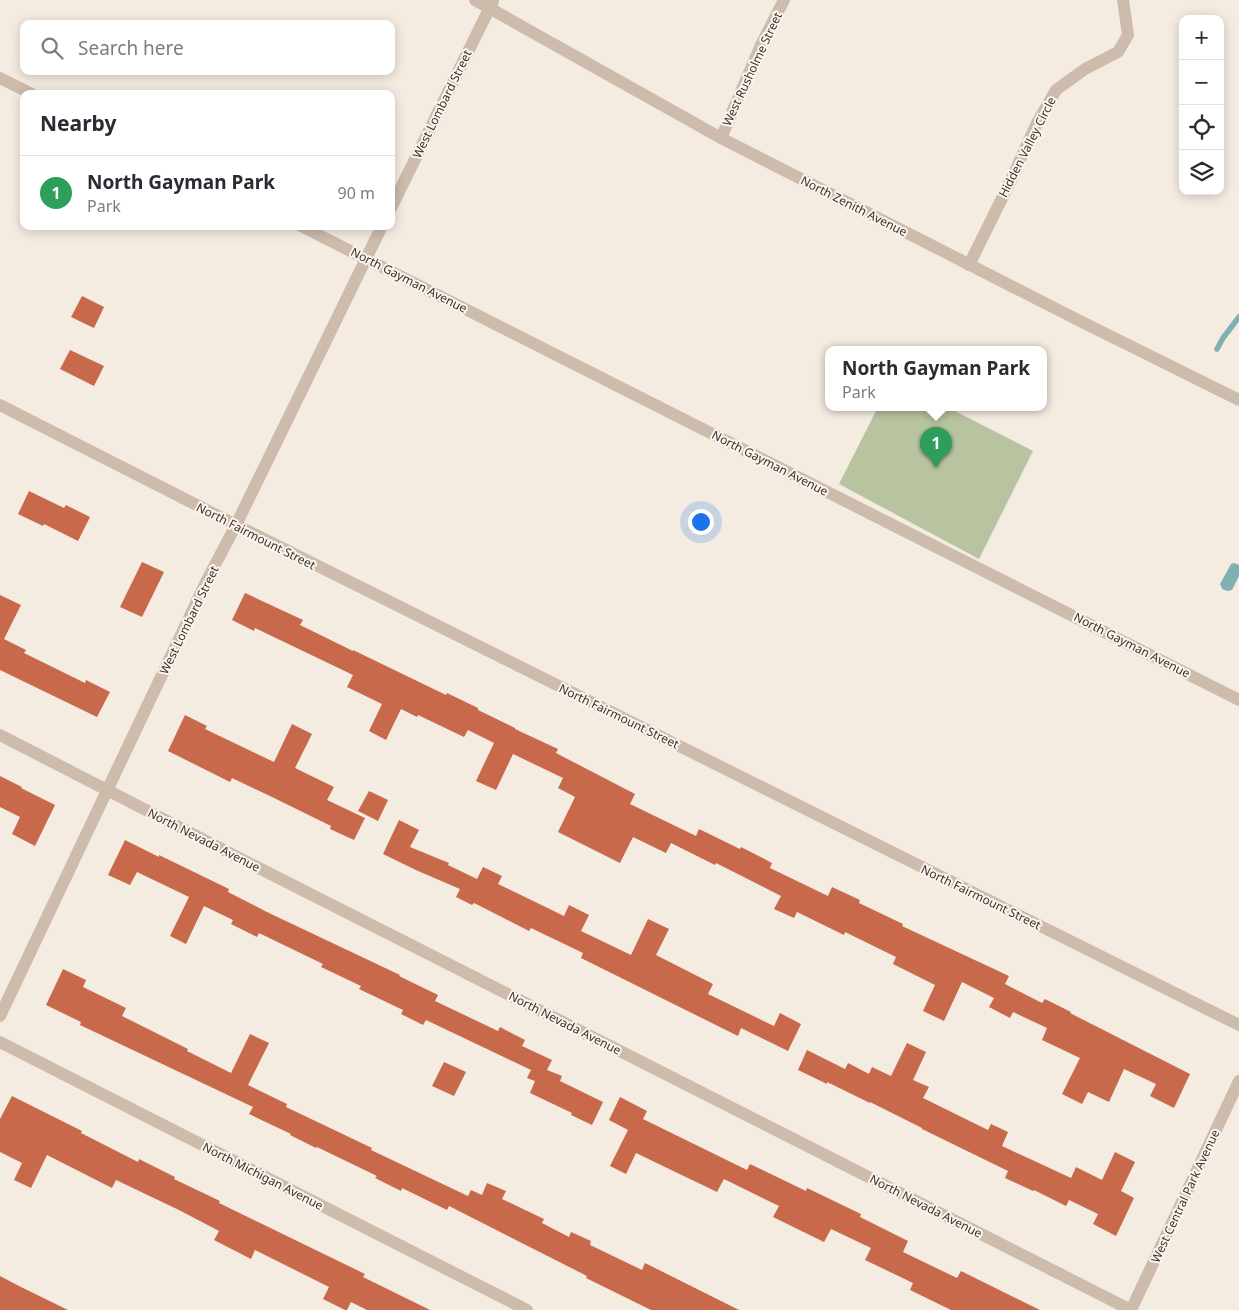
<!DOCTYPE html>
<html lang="en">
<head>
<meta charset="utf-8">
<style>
	body { margin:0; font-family:"Noto Sans",sans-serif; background:#f7f7f7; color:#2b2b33 }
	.controls { position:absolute; right:15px; top:15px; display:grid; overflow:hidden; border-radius:10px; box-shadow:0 2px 12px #0003 }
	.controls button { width:45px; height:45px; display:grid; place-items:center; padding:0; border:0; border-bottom:1px solid #e1e1e2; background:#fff; color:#2b2b33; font:25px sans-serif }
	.you { position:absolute; left:700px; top:521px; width:18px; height:18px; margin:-12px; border:4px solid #fff; border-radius:50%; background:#1a73e8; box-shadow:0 0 0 8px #1a73e833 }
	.badge { display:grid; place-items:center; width:32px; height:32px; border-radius:50%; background:#111827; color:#fff; font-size:16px; font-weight:700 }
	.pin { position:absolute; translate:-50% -41px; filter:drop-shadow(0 1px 2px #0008) }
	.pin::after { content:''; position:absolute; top:26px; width:18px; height:15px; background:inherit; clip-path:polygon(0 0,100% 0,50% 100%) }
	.popup { position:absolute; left:825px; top:346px; width:222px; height:65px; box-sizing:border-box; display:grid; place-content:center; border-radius:10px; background:#fff; filter:drop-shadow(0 1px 4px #0005); font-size:16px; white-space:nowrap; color:#7c7c81 }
	.popup b { font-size:19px; color:#2b2b33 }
	.popup::after { content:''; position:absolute; left:50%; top:100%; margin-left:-10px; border:10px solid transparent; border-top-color:#fff }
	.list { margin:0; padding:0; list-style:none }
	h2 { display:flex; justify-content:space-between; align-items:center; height:65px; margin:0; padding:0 20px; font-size:21px }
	h2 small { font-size:16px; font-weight:400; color:#7c7c81 }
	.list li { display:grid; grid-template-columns:32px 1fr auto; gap:15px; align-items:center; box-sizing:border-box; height:75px; padding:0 20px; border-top:1px solid #e1e1e2 }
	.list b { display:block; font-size:19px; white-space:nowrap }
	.list p { margin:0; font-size:16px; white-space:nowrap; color:#7c7c81 }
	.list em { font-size:16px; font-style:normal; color:#7c7c81 }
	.icon { flex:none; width:28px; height:28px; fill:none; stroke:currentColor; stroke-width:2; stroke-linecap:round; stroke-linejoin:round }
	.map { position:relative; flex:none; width:1239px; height:1310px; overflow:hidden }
	.search { position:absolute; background:#fff; box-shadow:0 2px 12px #0003; left:20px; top:20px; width:375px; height:55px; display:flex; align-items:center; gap:12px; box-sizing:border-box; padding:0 18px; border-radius:10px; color:#7c7c81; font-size:19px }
	.panel { position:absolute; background:#fff; box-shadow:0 2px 12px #0003; left:20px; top:90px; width:375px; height:140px; border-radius:10px }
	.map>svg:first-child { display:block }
	.green { fill:#b8c4a0 }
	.water { fill:#7fb0b2 }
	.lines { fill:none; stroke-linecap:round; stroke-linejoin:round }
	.stream { stroke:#7fb0b2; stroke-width:5.5 }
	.building { fill:#c8694b }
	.minor { stroke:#cdbbac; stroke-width:12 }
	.labels { text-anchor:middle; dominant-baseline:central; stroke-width:4; stroke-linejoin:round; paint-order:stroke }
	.street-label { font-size:12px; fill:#3b302b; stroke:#fbf5ee }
</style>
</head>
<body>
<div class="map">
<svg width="1239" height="1310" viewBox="0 0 1239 1310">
	<rect width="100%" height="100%" fill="#f4ebe1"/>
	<path class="green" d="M 878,407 L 947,407 L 1033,451 L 979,559 L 839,484 Z"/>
	<path class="water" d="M 1234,563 L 1239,565 L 1239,576 L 1232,590 L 1227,591 L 1222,589 L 1222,588 L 1220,584 L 1231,564 Z"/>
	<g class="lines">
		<path class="stream" d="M 1217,349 L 1223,338 L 1239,317"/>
	</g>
	<g class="building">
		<path d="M 82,296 L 104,307 L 94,328 L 71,317 Z"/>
		<path d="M 70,350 L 104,366 L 94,386 L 60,369 Z"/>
		<path d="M 29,491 L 64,508 L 66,505 L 90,517 L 78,541 L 44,524 L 43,526 L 18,514 Z"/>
		<path d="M 142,562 L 164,572 L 142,617 L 120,607 Z"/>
		<path d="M 245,593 L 303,620 L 300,625 L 353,651 L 353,650 L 446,695 L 447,693 L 478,708 L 478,710 L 515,728 L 515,729 L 558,749 L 556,753 L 635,794 L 630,804 L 696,836 L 699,829 L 740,849 L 741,847 L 772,863 L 770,868 L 828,896 L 832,887 L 860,900 L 859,903 L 903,924 L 902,926 L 1009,976 L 1005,984 L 1042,1003 L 1045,999 L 1071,1012 L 1070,1013 L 1190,1074 L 1174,1108 L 1150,1096 L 1156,1084 L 1124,1069 L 1109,1102 L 1088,1092 L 1082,1104 L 1062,1094 L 1080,1058 L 1042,1040 L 1047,1028 L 1013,1012 L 1010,1018 L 989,1007 L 994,998 L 962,982 L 944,1021 L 923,1011 L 935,985 L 893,964 L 896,957 L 845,932 L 844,935 L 797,912 L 794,918 L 774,909 L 781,896 L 716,863 L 715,865 L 671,843 L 666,853 L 633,837 L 620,863 L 558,832 L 575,797 L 558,788 L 563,778 L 513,754 L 496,790 L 476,781 L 494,743 L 468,730 L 464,737 L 418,715 L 417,717 L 401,709 L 386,740 L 369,731 L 382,704 L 347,687 L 353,675 L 255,628 L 254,631 L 232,620 Z"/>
		<path d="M 0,595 L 21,605 L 4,639 L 26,650 L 24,653 L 85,683 L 86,680 L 110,692 L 97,717 L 0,670 Z"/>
		<path d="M 185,715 L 207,726 L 205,729 L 274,762 L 292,724 L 312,734 L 295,768 L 334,787 L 327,800 L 365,818 L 354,840 L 330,829 L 331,826 L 272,797 L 232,778 L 230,782 L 168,751 Z"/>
		<path d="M 0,776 L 22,787 L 21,788 L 55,805 L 35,846 L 12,834 L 20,817 L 0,807 Z"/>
		<path d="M 369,791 L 388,800 L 378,821 L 358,811 Z"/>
		<path d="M 399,820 L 419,830 L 410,847 L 449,863 L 448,865 L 477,879 L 483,867 L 502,876 L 498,884 L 564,916 L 569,905 L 589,915 L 581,931 L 631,955 L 648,919 L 669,929 L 656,955 L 713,984 L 708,994 L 774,1026 L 780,1013 L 801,1024 L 788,1051 L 741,1028 L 738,1036 L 581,958 L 583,953 L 531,928 L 529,931 L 474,903 L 472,905 L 456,897 L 460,889 L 418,871 L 383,854 Z"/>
		<path d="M 125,840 L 159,857 L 159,855 L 229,889 L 228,892 L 269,913 L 400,975 L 399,976 L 438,995 L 435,1001 L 498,1031 L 500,1027 L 525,1040 L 522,1046 L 552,1060 L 547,1070 L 562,1076 L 560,1081 L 603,1102 L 592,1125 L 571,1115 L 572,1113 L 530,1093 L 535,1081 L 527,1078 L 531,1070 L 426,1020 L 423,1025 L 401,1014 L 403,1010 L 359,989 L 361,986 L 321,967 L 323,964 L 259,933 L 257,937 L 231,924 L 233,920 L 204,906 L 186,944 L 170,936 L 189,897 L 137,872 L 130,885 L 108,875 Z"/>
		<path d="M 63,969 L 86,980 L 83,987 L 126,1008 L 122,1016 L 188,1049 L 187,1051 L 231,1073 L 250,1034 L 269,1043 L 248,1085 L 287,1104 L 286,1107 L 372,1148 L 371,1150 L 468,1196 L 471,1190 L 482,1195 L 487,1183 L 506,1191 L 502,1199 L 544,1219 L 542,1223 L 569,1237 L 571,1232 L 591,1241 L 590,1245 L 642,1270 L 645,1263 L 739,1310 L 651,1310 L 586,1278 L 587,1276 L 449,1206 L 447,1210 L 402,1188 L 401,1191 L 375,1178 L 377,1176 L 317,1147 L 316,1148 L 290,1135 L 291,1134 L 249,1114 L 253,1107 L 80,1025 L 81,1022 L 46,1005 Z"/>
		<path d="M 907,1043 L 926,1052 L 913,1080 L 929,1087 L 923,1098 L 988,1130 L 991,1124 L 1008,1132 L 1002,1146 L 1071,1178 L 1076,1167 L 1102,1180 L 1115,1152 L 1135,1162 L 1121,1191 L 1134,1198 L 1116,1236 L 1093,1224 L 1098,1214 L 1069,1200 L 1066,1206 L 1034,1190 L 1033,1191 L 1005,1178 L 1008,1171 L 922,1129 L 922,1128 L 870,1102 L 870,1103 L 827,1082 L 827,1084 L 798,1070 L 807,1050 L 845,1069 L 848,1063 L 869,1074 L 872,1067 L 891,1076 Z"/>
		<path d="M 444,1062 L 466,1072 L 454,1096 L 432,1086 Z"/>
		<path d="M 12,1096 L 82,1131 L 81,1133 L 138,1162 L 139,1159 L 175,1177 L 174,1179 L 220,1201 L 219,1203 L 365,1274 L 363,1277 L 430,1310 L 367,1310 L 351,1302 L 347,1310 L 345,1310 L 323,1299 L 329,1287 L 255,1250 L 251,1259 L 214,1240 L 219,1231 L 179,1210 L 116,1180 L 112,1188 L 47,1155 L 31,1188 L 14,1180 L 22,1163 L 0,1152 L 0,1119 Z"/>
		<path d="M 620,1097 L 647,1111 L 643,1119 L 747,1170 L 750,1164 L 806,1191 L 807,1188 L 861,1214 L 860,1217 L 908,1241 L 903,1252 L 957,1278 L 961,1271 L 1040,1310 L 951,1310 L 910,1290 L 913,1283 L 865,1260 L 871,1248 L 831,1229 L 824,1242 L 773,1217 L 779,1206 L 724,1179 L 717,1192 L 636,1153 L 626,1174 L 610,1166 L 628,1130 L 609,1120 Z"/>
		<path d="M 0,1276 L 19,1286 L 68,1310 L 0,1310 Z"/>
	</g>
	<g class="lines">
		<g class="minor">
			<path d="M 475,0 L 721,138 L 1080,321 L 1239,400"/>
			<path d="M 0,78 L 32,94"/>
			<path d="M 721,138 L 761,45 L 784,0"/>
			<path d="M 391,208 L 493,1"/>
			<path d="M 301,226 L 1239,700"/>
			<path d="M 969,265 L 1011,180 L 1037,123 L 1056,90 L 1085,69 L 1118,52 L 1128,35 L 1123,0"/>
			<path d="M 0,405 L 236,525 L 1239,1025"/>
			<path d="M 0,735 L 249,863 L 1131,1310 L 1239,1081"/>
			<path d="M 0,1016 L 207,580 L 236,525 L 382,226"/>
			<path d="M 0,1042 L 527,1310"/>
		</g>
	</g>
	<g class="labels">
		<g class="street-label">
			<text transform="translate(752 69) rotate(-65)">West Rusholme Street</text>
			<text transform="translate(442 104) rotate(-64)">West Lombard Street</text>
			<text transform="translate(1027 147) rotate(-63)">Hidden Valley Circle</text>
			<text transform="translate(854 206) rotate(27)">North Zenith Avenue</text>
			<text transform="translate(409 280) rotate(27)">North Gayman Avenue</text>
			<text transform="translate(770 463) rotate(27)">North Gayman Avenue</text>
			<text transform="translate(256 536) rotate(27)">North Fairmount Street</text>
			<text transform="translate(189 620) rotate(-64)">West Lombard Street</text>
			<text transform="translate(1132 645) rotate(27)">North Gayman Avenue</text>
			<text transform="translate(619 716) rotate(26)">North Fairmount Street</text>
			<text transform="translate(204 840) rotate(27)">North Nevada Avenue</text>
			<text transform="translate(981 897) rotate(26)">North Fairmount Street</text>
			<text transform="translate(565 1023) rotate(27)">North Nevada Avenue</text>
			<text transform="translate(263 1176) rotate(27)">North Michigan Avenue</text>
			<text transform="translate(1185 1196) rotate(-65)">West Central Park Avenue</text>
			<text transform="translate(926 1206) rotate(27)">North Nevada Avenue</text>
		</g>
	</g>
</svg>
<div class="controls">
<button>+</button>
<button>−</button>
<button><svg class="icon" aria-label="locate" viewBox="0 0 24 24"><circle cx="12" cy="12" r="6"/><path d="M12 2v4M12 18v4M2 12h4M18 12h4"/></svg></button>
<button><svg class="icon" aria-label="layers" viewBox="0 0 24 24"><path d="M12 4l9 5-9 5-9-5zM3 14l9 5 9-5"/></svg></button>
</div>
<div class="you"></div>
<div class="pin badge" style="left:936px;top:468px;background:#2e9e5b">1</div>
<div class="popup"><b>North Gayman Park</b>Park</div>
<div class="search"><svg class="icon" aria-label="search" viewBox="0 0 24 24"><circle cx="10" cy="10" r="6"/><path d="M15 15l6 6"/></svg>Search here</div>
<section class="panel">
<h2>Nearby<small></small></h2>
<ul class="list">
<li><span class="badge" style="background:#2e9e5b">1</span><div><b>North Gayman Park</b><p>Park</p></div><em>90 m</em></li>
</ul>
</section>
</div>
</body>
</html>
